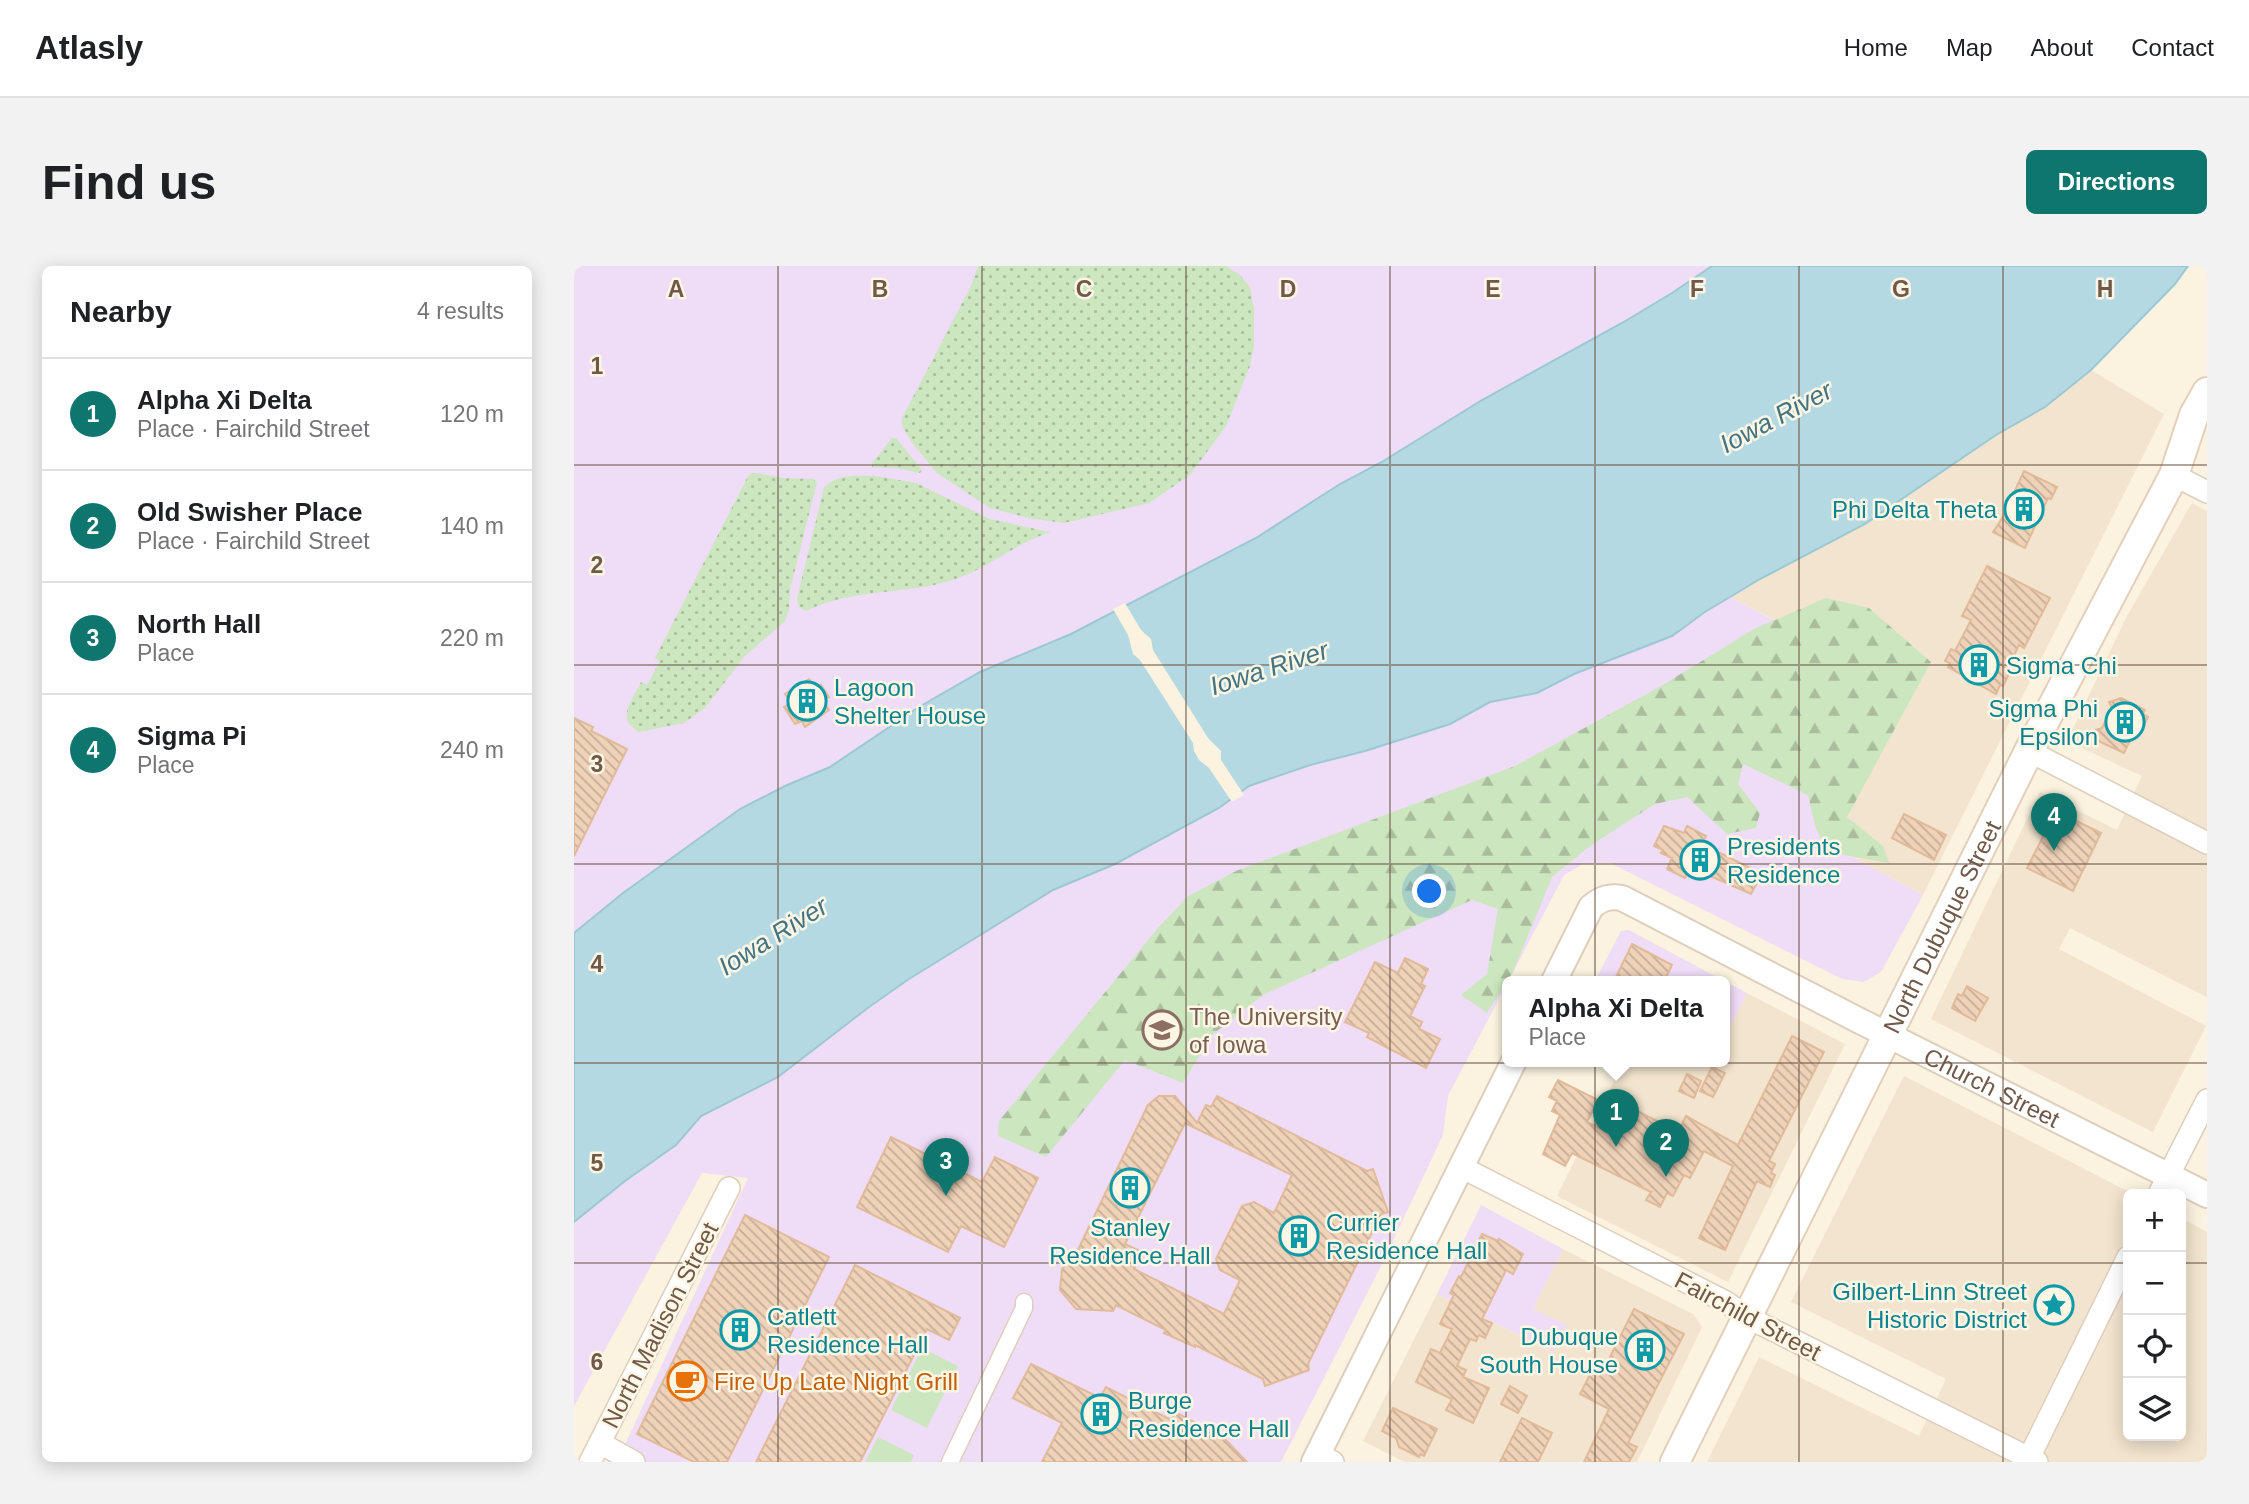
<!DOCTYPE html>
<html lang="en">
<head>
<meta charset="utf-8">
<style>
	body { margin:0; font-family:Arial,sans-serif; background:#f2f2f2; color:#202124 }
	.controls { position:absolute; right:21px; bottom:21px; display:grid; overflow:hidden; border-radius:10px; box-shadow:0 4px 18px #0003 }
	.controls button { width:63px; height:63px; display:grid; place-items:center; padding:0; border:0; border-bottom:2px solid #e0e0e0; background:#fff; color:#202124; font:35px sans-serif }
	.you { position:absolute; left:856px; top:626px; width:24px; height:24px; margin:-18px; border:5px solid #fff; border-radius:50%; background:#1a73e8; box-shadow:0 0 0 10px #1a73e833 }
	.badge { display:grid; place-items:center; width:46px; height:46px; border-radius:50%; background:#0f766e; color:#fff; font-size:23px; font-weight:700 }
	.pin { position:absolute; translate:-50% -58px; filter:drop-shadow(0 2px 4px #0008) }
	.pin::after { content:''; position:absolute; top:37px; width:24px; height:21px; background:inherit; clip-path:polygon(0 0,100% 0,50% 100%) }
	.popup { position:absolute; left:928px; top:710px; width:228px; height:91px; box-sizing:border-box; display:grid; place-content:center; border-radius:10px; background:#fff; filter:drop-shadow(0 2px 5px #0005); font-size:23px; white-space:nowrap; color:#757577 }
	.popup b { font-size:26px; color:#202124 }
	.popup::after { content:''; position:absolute; left:50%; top:100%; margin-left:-14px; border:14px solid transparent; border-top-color:#fff }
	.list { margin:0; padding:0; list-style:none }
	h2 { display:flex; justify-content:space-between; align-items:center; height:91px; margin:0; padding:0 28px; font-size:30px }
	h2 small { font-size:23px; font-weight:400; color:#757577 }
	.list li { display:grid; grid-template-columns:46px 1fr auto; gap:21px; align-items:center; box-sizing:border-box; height:112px; padding:0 28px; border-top:2px solid #e0e0e0 }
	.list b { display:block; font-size:26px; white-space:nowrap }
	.list p { margin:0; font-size:23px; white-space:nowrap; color:#757577 }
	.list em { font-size:23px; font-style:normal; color:#757577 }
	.icon { flex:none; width:38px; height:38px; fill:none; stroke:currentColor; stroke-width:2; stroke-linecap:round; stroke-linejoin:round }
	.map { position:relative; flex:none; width:1633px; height:1196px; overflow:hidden; border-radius:10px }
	header { display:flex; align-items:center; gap:42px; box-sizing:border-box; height:98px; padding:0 35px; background:#fff; border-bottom:2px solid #e0e0e0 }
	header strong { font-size:33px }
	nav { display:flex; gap:38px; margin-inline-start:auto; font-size:24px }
	.intro { display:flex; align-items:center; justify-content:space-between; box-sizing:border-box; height:168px; padding:0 42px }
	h1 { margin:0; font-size:49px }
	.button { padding:18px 32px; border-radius:10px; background:#0f766e; color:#fff; font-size:24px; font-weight:700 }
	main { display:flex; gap:42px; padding:0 42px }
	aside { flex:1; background:#fff; border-radius:10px; box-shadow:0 4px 18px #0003 }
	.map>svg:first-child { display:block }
	.residential { fill:#f2e4ce }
	.education { fill:#efdcf7 }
	.grass { fill:url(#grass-dots) }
	.forest { fill:url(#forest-firs) }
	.park { fill:#cce7bf }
	.water { fill:#b5d9e3; stroke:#9cc8d4; stroke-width:2 }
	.pier { fill:#fbf2df }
	.building { fill:url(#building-back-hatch); stroke:#e1ba99; stroke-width:2; fill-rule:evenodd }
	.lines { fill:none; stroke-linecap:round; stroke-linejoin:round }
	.pedestrian-casing { stroke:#decebc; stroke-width:19 }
	.minor-casing { stroke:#decebc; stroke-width:24 }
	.tertiary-casing { stroke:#decebc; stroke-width:28 }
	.secondary-casing { stroke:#e3d0ba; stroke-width:32 }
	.pedestrian { stroke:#fff; stroke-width:16 }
	.minor { stroke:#fff; stroke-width:21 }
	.tertiary { stroke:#fff; stroke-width:24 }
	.secondary { stroke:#fff; stroke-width:28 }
	.grid { fill:none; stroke:#705948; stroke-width:2; stroke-opacity:0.55 }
	.labels { text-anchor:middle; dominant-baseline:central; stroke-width:5; stroke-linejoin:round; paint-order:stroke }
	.culture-label { font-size:24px; fill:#0d838f; stroke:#fef6e5; text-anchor:start }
	.street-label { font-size:24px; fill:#705948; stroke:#fef6e5 }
	.education-label { font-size:24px; fill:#785e54; stroke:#fef6e5; text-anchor:start }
	.food-label { font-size:24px; fill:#c56008; stroke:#fef6e5; text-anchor:start }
	.water-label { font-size:26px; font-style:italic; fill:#437483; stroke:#fef6e5 }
	.grid-label { font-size:23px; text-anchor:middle; font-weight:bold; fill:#705948; stroke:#fef6e5; stroke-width:5; stroke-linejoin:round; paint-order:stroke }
</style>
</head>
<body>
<header>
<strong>Atlasly</strong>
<nav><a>Home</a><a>Map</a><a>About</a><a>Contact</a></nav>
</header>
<div class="intro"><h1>Find us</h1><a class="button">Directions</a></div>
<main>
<aside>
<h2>Nearby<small>4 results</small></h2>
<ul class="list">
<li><span class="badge">1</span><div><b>Alpha Xi Delta</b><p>Place · Fairchild Street</p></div><em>120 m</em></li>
<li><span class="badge">2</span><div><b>Old Swisher Place</b><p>Place · Fairchild Street</p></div><em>140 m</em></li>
<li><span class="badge">3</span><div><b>North Hall</b><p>Place</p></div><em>220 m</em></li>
<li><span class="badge">4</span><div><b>Sigma Pi</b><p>Place</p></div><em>240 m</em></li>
</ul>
</aside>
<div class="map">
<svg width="1633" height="1196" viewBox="0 0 1633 1196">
	<defs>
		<pattern id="grass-dots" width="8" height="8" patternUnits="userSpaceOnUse" patternTransform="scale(1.75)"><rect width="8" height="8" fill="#cce7bf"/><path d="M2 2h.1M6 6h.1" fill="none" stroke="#aabe9d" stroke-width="1.8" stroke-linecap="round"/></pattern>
		<pattern id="forest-firs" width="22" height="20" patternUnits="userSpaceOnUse" patternTransform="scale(1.75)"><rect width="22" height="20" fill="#cce7bf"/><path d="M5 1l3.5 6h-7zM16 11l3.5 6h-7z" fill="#aabe9d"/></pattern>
		<pattern id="building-back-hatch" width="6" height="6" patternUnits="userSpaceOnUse" patternTransform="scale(1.75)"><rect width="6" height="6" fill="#efd2b8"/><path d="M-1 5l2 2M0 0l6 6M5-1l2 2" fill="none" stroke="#c6ad98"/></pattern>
	</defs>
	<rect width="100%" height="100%" fill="#fbf2df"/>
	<g class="residential">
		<path d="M 1517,104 L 1590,148 L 1349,629 L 1251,576 L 1330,421 L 1156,331 L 1186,313 L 1291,258 L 1422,169 L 1471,141 Z"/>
		<path d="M 1618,237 L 1633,245 L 1633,731 L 1496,662 L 1485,683 L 1632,760 L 1579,866 L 1357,753 L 1466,526 L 1543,564 L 1568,510 L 1493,475 L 1553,350 Z"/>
		<path d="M 1173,727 L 1271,778 L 1154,1016 L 983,930 L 1047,801 L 1036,795 L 1150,795 L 1151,771 Z"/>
		<path d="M 1330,810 L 1559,928 L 1554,928 L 1554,1170 L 1607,1170 L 1607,952 L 1633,966 L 1633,1196 L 1133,1196 L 1185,1091 L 1345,1170 L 1372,1113 L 1217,1036 Z"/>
		<path d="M 989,983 L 1119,1048 L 1128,1061 L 1063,1196 L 831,1196 L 789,1175 L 863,1028 L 979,1086 L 959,1043 Z"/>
	</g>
	<g class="education">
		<path d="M 0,0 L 1138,0 L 1098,27 L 1048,57 L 908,134 L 806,197 L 766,218 L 682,272 L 497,368 L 345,441 L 256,501 L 211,520 L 166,543 L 49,627 L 0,667 Z"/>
		<path d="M 1156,331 L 1330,422 L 1251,576 L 1349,629 L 1307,706 L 1290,716 L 1268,713 L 1036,597 L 1009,598 L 990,609 L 874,830 L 869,869 L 807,1000 L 707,1196 L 43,1196 L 174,912 L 128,907 L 0,1140 L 0,956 L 51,915 L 101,879 L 126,850 L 204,811 L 295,741 L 335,713 L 479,624 L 541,598 L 645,542 L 675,520 L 736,499 L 792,485 L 876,458 L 916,436 L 963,427 L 1000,408 L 1098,370 Z"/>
		<path d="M 1055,664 L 1150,715 L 1021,715 L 1047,665 Z"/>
		<path d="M 1150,715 L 1173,727 L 1151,771 L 1150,771 Z"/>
		<path d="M 907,939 L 989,983 L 959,1043 L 993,1059 L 979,1086 L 863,1028 Z"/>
	</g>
	<g class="grass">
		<path d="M 404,0 L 652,0 L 666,9 L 676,21 L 680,43 L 680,80 L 676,100 L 652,160 L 616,209 L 575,237 L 490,257 L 454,252 L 416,242 L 363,207 L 339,178 L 328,160 L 328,152 L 397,20 Z"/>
		<path d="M 318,172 L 322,172 L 348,204 L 346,207 L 321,202 L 298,201 L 298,197 Z"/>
		<path d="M 183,207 L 209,212 L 239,213 L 243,216 L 216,324 L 215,344 L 211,355 L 170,391 L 131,442 L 110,457 L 65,466 C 41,453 58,435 67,416 L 73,419 L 86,395 L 81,392 L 173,212 L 176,208 Z"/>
		<path d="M 302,210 L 342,217 L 416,253 L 476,266 C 442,277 413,303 379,314 C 331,329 278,322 232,345 L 225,341 L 223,332 L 250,222 C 262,207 284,210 302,210 Z"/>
	</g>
	<path class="forest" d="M 1252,332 L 1295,342 L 1357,396 L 1273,551 L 1309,580 L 1315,597 L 1254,586 L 1241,560 L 1234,529 L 1169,498 L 1164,518 L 1186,547 L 1182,562 L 1153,568 L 1113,531 L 1081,538 L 1016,580 L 978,611 L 939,706 L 913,747 L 887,729 L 913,708 L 924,643 L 898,634 L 689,729 L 638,769 L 609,817 L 551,794 L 472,891 L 424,870 L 425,855 L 584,662 L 614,630 L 662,605 L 941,500 L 1087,420 L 1180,363 Z"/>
	<g class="park">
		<path d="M 348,1082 L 384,1100 L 353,1162 L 317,1144 Z"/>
		<path d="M 304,1171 L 340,1189 L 337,1196 L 291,1196 Z"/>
	</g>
	<path class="water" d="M 1138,0 L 1614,0 L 1601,18 L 1517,104 L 1471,141 L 1422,169 L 1291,258 L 1186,313 L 1131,346 L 1098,370 L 1000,408 L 963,427 L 916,436 L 876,458 L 791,485 L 736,499 L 675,520 L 645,542 L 541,598 L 479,624 L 335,713 L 295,741 L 204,811 L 127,850 L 102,879 L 51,915 L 0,956 L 0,667 L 49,627 L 166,543 L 211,520 L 256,501 L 345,441 L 406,406 L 497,368 L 682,272 L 766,218 L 806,197 L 908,134 L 1048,57 L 1098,27 Z"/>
	<path class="pier" d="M 551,337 L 567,364 L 577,373 L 579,384 L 634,472 L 647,485 L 647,494 L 670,529 L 658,536 L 635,502 L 625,494 L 620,485 L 619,477 L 566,394 L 559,388 L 554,369 L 539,343 Z"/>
	<g class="building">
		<path d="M 1450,205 L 1483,221 L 1477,233 L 1474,232 L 1451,282 L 1419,266 L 1427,254 Z"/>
		<path d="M 1413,300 L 1476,332 L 1450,382 L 1445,379 L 1433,404 L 1436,406 L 1429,420 L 1426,419 L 1422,428 L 1374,401 L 1376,397 L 1371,395 L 1377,383 L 1381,385 L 1397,354 L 1388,350 Z"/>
		<path d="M 235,413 L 241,422 L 247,419 L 255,431 L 249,434 L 255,444 L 231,461 L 228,455 L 221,458 L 210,441 L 217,437 L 211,428 Z"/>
		<path d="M 1547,432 L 1571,444 L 1569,448 L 1574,451 L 1566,467 L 1561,464 L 1550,487 L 1522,474 L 1524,470 L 1522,464 L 1528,462 L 1538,442 L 1535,436 Z"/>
		<path d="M 0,452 L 19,461 L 17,465 L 53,483 L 0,590 Z"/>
		<path d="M 1482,545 L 1527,567 L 1499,625 L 1453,602 Z"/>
		<path d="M 1330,548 L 1372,569 L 1360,594 L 1318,572 Z"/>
		<path d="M 1090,560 L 1110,567 L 1113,560 L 1132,570 L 1129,576 L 1139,581 L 1138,583 L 1188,608 L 1177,628 L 1116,601 L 1111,612 L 1093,603 L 1098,592 L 1087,587 L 1089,584 L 1080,580 Z"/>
		<path d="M 1058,678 L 1098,699 L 1090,715 L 1049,715 L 1042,711 Z"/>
		<path d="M 831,692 L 854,703 L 847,718 L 851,720 L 836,750 L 848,756 L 845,763 L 866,773 L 852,802 L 793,771 L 795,767 L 771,756 L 801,696 L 824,707 Z"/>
		<path d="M 1393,720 L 1414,732 L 1401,755 L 1378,742 L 1384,728 L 1388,730 Z"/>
		<path d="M 1218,770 L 1250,786 L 1195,895 L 1201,898 L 1197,907 L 1201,909 L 1196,921 L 1183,915 L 1151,984 L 1125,972 L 1159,900 L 1130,885 L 1116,912 L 1110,909 L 1099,930 L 1093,927 L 1086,941 L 1072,934 L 1077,926 L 998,887 L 991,900 L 969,888 L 986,849 L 978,845 L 983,835 L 975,831 L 984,814 L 1024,834 L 1013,856 L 1037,868 L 1052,839 L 1104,866 L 1112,850 L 1164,879 Z"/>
		<path d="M 1138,801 L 1151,807 L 1139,831 L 1126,825 Z"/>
		<path d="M 1113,808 L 1127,815 L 1120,832 L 1105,825 Z"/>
		<path d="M 585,830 L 601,830 L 623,857 L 632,839 L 637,841 L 643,830 L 793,905 L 799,903 L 814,946 L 807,948 L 734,1098 L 735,1104 L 691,1120 L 689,1113 L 621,1079 L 621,1081 L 590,1067 L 592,1064 L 542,1039 L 539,1045 L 502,1043 L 486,1024 L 488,1003 L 500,992 L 574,839 ZM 611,857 L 718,909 L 700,947 L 680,936 L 668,940 L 642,993 L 646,1004 L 666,1014 L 650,1048 L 560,1003 L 568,986 L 551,978 Z"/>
		<path d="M 317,871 L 408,916 L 421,891 L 464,912 L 430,981 L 387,960 L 374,986 L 283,941 Z"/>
		<path d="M 171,949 L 255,991 L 153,1196 L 120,1196 L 63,1168 Z"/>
		<path d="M 908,968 L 924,975 L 925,973 L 949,988 L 939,1008 L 932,1004 L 908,1053 L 918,1057 L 911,1072 L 905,1069 L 902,1075 L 896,1073 L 883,1100 L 892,1104 L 889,1111 L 915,1122 L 899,1157 L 872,1144 L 878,1133 L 842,1116 L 857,1083 L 866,1087 L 878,1063 L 866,1058 L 880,1029 L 876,1027 L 885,1010 L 887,1011 Z"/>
		<path d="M 281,999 L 386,1052 L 375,1074 L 353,1063 L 286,1196 L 182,1196 Z"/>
		<path d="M 1060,1043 L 1110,1068 L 1054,1177 L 1063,1181 L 1055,1196 L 1010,1196 L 1035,1143 L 1006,1128 L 1021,1099 L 1030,1103 Z"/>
		<path d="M 457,1098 L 526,1132 L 532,1121 L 597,1154 L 601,1146 L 620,1156 L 616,1164 L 637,1167 L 651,1173 L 673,1196 L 468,1196 L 488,1157 L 439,1132 Z"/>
		<path d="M 936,1120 L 953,1130 L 944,1147 L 927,1138 Z"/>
		<path d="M 819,1142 L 863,1163 L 850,1190 L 847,1188 L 845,1191 L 825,1181 L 822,1172 L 808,1165 Z"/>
		<path d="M 948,1152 L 978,1167 L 964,1196 L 926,1196 Z"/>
	</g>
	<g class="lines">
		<g class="pedestrian-casing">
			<path id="pedestrian" d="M 376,1196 L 450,1042 L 450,1036"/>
		</g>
		<g class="minor-casing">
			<g id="minor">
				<path d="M 1600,209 L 1633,226"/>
				<path d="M 1455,485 L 1633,577"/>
				<path d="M 887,901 L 1152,1036 L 1173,1051 L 1463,1196"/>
				<path d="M 1585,928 L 1633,834"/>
				<path d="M 26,1177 L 60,1196"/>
				<path d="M 744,1188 L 759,1196"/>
				<path d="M 16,1196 L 155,922"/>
				<path d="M 1453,1196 L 1554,991"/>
			</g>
		</g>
		<g class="tertiary-casing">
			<g id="tertiary">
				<path id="s1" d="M 980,715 L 1017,641 C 1028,632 1035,630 1048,632 L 1284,754 L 1633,929"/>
				<path d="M 740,1196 L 940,795"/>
			</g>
		</g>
		<g class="secondary-casing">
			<g id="secondary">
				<path id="s2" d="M 1101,1196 L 1455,485 L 1600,209 L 1620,149 L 1633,126"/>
			</g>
		</g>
		<use href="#pedestrian" class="pedestrian"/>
		<use href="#minor" class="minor"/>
		<use href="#tertiary" class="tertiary"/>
		<use href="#secondary" class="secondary"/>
	</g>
	<path class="grid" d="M 204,0 L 204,1196M 408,0 L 408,1196M 612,0 L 612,1196M 816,0 L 816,1196M 1021,0 L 1021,1196M 1225,0 L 1225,1196M 1429,0 L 1429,1196M 0,199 L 1633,199M 0,399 L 1633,399M 0,598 L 1633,598M 0,797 L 1633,797M 0,997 L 1554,997M 1607,997 L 1633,997"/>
	<defs>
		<g id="building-ring" transform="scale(2.0125)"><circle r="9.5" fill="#fef6e5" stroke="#0f9aa8" stroke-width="1.5"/><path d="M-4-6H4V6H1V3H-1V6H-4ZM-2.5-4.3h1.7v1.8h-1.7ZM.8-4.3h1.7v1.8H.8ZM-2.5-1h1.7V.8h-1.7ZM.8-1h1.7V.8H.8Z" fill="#0f9aa8"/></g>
		<g id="university-ring" transform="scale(2.0125)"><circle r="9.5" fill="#fef6e5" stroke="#8d6e63" stroke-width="1.5"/><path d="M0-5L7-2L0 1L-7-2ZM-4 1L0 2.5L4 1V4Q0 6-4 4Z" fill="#8d6e63"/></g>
		<g id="sight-ring" transform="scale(2.0125)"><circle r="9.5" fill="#fef6e5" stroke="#0f9aa8" stroke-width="1.5"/><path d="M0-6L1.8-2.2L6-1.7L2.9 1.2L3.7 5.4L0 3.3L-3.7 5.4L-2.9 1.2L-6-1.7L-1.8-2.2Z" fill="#0f9aa8"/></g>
		<g id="cafe-ring" transform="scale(2.0125)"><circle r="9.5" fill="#fef6e5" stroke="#e8710a" stroke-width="1.5"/><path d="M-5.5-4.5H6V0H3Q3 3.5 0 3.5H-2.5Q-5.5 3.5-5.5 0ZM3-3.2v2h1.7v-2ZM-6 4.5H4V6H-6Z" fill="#e8710a"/></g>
	</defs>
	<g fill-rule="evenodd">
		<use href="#building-ring" x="1450" y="243"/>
		<use href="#building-ring" x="1405" y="399"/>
		<use href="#building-ring" x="233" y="435"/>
		<use href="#building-ring" x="1551" y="456"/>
		<use href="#building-ring" x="1126" y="594"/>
		<use href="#university-ring" x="588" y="764"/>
		<use href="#building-ring" x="556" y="922"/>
		<use href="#building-ring" x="725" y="970"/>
		<use href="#sight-ring" x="1480" y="1039"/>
		<use href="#building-ring" x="166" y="1064"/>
		<use href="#building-ring" x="1071" y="1084"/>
		<use href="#cafe-ring" x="113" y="1115"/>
		<use href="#building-ring" x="527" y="1148"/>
	</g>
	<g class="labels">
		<g class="culture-label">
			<text x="1423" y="243" text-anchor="end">Phi Delta Theta</text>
			<text x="1432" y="399">Sigma Chi</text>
			<text x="260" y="421">Lagoon<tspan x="260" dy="28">Shelter House</tspan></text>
			<text x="1524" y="442" text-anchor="end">Sigma Phi<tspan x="1524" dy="28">Epsilon</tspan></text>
			<text x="1153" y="580">Presidents<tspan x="1153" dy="28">Residence</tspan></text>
			<text x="752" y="956">Currier<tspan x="752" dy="28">Residence Hall</tspan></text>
			<text x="556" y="961" text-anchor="middle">Stanley<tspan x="556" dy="28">Residence Hall</tspan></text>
			<text x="1453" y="1025" text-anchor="end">Gilbert-Linn Street<tspan x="1453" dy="28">Historic District</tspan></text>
			<text x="193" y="1050">Catlett<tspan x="193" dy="28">Residence Hall</tspan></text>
			<text x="1044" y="1070" text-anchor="end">Dubuque<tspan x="1044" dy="28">South House</tspan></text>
			<text x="554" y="1134">Burge<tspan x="554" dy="28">Residence Hall</tspan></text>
		</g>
		<g class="street-label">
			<text stroke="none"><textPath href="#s2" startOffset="598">North Dubuque Street</textPath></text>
			<text stroke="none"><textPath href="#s1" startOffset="532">Church Street</textPath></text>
			<text transform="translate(1174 1050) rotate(28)">Fairchild Street</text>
			<text transform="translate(86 1059) rotate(-63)">North Madison Street</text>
		</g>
		<g class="education-label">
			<text x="615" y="750">The University<tspan x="615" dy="28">of Iowa</tspan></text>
		</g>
		<g class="food-label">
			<text x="140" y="1115">Fire Up Late Night Grill</text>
		</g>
		<g class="water-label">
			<text transform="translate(1202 151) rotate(-28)">Iowa River</text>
			<text transform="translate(695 402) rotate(-18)">Iowa River</text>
			<text transform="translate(199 670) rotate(-32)">Iowa River</text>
		</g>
	</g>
	<g class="grid-label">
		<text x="102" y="31">A</text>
		<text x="306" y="31">B</text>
		<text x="510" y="31">C</text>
		<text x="714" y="31">D</text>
		<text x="919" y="31">E</text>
		<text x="1123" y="31">F</text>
		<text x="1327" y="31">G</text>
		<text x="1531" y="31">H</text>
		<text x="23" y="108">1</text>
		<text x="23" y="307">2</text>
		<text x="23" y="506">3</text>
		<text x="23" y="706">4</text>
		<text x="23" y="905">5</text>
		<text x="23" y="1104">6</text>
	</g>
</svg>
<div class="controls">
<button>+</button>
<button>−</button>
<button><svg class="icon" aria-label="locate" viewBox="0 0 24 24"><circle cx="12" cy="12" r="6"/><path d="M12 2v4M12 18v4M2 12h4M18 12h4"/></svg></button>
<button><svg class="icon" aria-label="layers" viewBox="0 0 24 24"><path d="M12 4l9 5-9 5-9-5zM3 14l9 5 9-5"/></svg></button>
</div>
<div class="you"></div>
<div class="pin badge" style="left:1042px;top:881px">1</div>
<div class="popup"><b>Alpha Xi Delta</b>Place</div>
<div class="pin badge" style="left:1092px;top:911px">2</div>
<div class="pin badge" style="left:372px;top:930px">3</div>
<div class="pin badge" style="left:1480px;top:585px">4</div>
</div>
</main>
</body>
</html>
